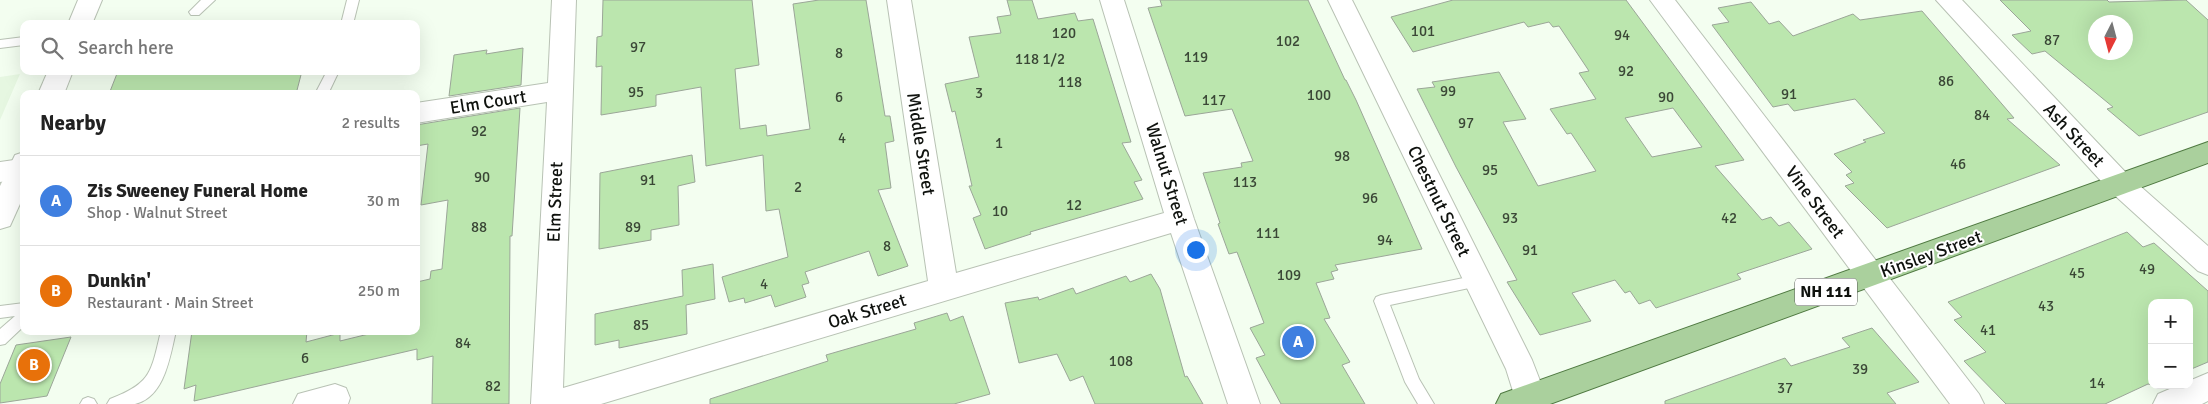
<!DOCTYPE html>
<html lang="en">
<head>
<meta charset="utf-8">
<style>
	body { margin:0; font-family:Signika,sans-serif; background:#f6f6f6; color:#222 }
	.controls { position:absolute; right:15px; bottom:15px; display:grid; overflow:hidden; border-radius:10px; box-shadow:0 5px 20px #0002 }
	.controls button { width:45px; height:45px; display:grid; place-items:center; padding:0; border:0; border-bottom:1px solid #e0e0e0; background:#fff; color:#222; font:25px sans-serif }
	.compass { position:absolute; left:2088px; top:15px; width:45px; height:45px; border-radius:50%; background:#fff; box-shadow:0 5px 20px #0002; rotate:186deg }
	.you { position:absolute; left:1195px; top:249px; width:18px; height:18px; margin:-12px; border:4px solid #fff; border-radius:50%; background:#1a73e8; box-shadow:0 0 0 8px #1a73e833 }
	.badge { display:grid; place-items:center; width:32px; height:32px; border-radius:50%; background:#2563eb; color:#fff; font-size:16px; font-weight:700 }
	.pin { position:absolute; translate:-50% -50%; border:2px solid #fff; box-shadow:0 1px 5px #0006 }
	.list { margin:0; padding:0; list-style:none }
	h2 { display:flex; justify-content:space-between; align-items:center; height:65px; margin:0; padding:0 20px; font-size:21px }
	h2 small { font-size:16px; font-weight:400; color:#767676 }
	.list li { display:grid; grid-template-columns:32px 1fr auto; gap:15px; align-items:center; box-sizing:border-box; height:90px; padding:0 20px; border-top:1px solid #e0e0e0 }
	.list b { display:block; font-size:19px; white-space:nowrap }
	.list p { margin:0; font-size:16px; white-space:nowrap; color:#767676 }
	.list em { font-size:16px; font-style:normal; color:#767676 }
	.icon { flex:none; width:28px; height:28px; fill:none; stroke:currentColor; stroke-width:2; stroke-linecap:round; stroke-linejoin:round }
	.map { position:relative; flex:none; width:2208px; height:404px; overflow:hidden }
	.search { position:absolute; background:#fff; box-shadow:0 5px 20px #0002; left:20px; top:20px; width:400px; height:55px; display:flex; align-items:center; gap:12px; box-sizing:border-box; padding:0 18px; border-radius:10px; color:#767676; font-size:19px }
	.panel { position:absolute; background:#fff; box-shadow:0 5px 20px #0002; left:20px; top:90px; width:400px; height:245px; border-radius:10px }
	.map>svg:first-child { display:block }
	.built { fill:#e6f7e1 }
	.building { fill:#bbe6ae; stroke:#9ba698; fill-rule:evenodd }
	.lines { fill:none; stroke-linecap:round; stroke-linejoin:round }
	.service-casing { stroke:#b8c2b4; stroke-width:2 }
	.minor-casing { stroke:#b8c2b4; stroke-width:2 }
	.secondary-casing { stroke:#b8c2b4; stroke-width:2 }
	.primary-casing { stroke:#4f7941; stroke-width:2 }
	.service { fill:#fff; fill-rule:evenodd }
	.minor { fill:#fff; fill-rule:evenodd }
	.secondary { fill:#fff; fill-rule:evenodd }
	.primary { fill:#aad09d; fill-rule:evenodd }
	.labels { text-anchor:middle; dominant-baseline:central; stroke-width:4; stroke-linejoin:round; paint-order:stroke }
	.number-label { font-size:15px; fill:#3a4736 }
	.shield { fill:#fff; stroke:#575956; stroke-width:1 }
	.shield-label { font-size:16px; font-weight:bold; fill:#0f120e }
	.street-label { font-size:18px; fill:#0f120e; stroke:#fff }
</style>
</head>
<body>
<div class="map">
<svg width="2208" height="404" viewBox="0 0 2208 404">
	<rect width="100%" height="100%" fill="#f3fef0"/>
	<path class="built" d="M 20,74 L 0,120 L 0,77 Z"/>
	<g class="building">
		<path d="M 603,0 L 752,0 L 759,65 L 735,69 L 740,129 L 766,125 L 767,136 L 810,129 L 793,4 L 819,0 L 866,0 L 885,116 L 890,116 L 894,141 L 885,143 L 891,188 L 878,190 L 908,266 L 878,276 L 869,251 L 805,272 L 809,283 L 802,285 L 806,297 L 775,307 L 771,295 L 745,303 L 744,298 L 729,302 L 722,277 L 788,257 L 779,209 L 766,211 L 763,155 L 706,166 L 701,87 L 656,95 L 656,106 L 601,115 L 602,66 L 596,67 L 597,37 L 602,36 Z"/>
		<path d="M 1007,0 L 1032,0 L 1038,19 L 1075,13 L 1078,21 L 1093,19 L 1131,142 L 1122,143 L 1142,180 L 1134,182 L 1143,199 L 1030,232 L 1031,234 L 985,249 L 973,218 L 981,215 L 969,186 L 972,186 L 955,111 L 952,112 L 945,84 L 979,77 L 969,37 L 1001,33 L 997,17 L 1011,15 Z"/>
		<path d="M 1160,0 L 1308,0 L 1345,80 L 1346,80 L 1356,100 L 1422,249 L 1335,265 L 1338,270 L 1331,272 L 1334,279 L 1316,283 L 1330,318 L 1324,319 L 1350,362 L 1342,365 L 1365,404 L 1281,404 L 1256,358 L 1265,355 L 1250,328 L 1264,323 L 1237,252 L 1229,254 L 1218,224 L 1220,223 L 1203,173 L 1242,167 L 1241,163 L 1253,161 L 1232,109 L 1185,116 L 1148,8 L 1162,6 Z"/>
		<path d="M 1453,0 L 1626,0 L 1744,160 L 1715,166 L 1762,220 L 1771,217 L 1779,226 L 1789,222 L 1812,249 L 1737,274 L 1741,279 L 1656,308 L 1650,300 L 1639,304 L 1630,291 L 1625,293 L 1615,280 L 1572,293 L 1591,321 L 1540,335 L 1507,282 L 1517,280 L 1456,167 L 1417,89 L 1435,87 L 1432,82 L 1499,72 L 1526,119 L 1503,122 L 1538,186 L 1596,171 L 1571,133 L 1567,134 L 1550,109 L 1596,99 L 1579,73 L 1589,71 L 1559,26 L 1553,27 L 1549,22 L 1528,27 L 1524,22 L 1413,52 L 1391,17 ZM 1673,108 L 1702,147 L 1652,157 L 1625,118 Z"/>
		<path d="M 2000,0 L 2107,0 L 2109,2 L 2186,0 L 2208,20 L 2208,112 L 2139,136 L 2107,109 L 2113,107 L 2045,51 L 2032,54 L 2012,35 L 2031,31 ZM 2096,22 L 2126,22 L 2126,52 L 2096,52 Z"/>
		<path d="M 1751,2 L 1769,24 L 1779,21 L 1793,36 L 1853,14 L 1860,20 L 1922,11 L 2014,118 L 2007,119 L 2060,165 L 1887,228 L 1845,186 L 1854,183 L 1846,175 L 1852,172 L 1834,154 L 1866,142 L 1863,140 L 1885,133 L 1855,99 L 1794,111 L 1788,104 L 1773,107 L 1712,25 L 1729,22 L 1718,8 Z"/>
		<path d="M 523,48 L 521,85 L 449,96 L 454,55 L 487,50 L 486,54 Z"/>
		<path d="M 118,71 L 302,71 L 296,94 L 109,94 Z"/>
		<path d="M 520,108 L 512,236 L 510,236 L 509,404 L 432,404 L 433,356 L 417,360 L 417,349 L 194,401 L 196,385 L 184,389 L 192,331 L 307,331 L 306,342 L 340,333 L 340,341 L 381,331 L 416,331 L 417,282 L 430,279 L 431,271 L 442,269 L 448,200 L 421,205 L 428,144 L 416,146 L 416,125 Z"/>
		<path d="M 692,155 L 695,182 L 678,186 L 679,225 L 651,230 L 651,240 L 599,249 L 600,173 Z"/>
		<path d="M 2127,232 L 2143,247 L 2154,243 L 2208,291 L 2208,362 L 2189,370 L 2189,303 L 2152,303 L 2152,385 L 2148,384 L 2105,404 L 2006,404 L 1964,361 L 1986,352 L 1954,320 L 1962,317 L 1948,302 Z"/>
		<path d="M 713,264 L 715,299 L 686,305 L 687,334 L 619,348 L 619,340 L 595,345 L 595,314 L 683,296 L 682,270 Z"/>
		<path d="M 1151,274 L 1160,289 L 1185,377 L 1187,376 L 1203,404 L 1095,404 L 1083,376 L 1070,381 L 1057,354 L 1019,363 L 1005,303 L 1038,297 L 1039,300 L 1073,288 L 1076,294 L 1126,276 L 1130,282 Z"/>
		<path d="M 947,313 L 950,321 L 963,316 L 990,394 L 954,404 L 710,404 L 710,399 L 828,361 L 826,355 L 916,329 L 914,323 Z"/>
		<path d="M 1872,328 L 1919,382 L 1887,393 L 1896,404 L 1665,404 L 1665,401 L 1785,358 L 1791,366 L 1850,347 L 1842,338 Z"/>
		<path d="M 71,337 L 47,396 L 0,403 L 0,384 L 16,345 Z"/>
	</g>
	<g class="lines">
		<g class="service-casing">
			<g id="service">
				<path d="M 201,0 L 215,0 L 199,15 L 191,15 L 189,12 Z"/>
				<path d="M 347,0 L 359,0 L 353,24 L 341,24 Z"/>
				<path d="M 24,37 L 24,45 L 0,48 L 0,40 Z"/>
				<path d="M 327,71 L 339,71 L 328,94 L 315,94 Z"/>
				<path d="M 1478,275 L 1483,277 L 1485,281 L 1483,285 L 1390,305 L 1419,379 L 1434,404 L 1418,404 L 1405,382 L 1374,301 L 1376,297 L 1381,295 Z"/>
				<path d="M 24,303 L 24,326 L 5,344 L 0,345 L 0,329 L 15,316 L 0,318 L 0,306 Z"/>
				<path d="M 161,331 L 176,331 C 170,356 165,397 135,404 C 127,404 116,404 107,404 L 110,399 C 152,383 151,372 161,331 Z"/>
				<path d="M 88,397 L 94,399 L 97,404 L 80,404 L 83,399 Z"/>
			</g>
		</g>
		<g class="minor-casing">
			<g id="minor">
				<path d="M 552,0 L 576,0 L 563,388 L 928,281 L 887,0 L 911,0 L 956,273 L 1164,213 L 1100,0 L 1124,0 L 1194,219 L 1260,404 L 1228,404 L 1171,233 L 601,404 L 531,404 L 547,102 L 416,123 L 416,103 L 548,83 Z"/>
				<path d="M 1328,0 L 1352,0 L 1532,360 L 1549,404 L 1517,404 L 1506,369 Z"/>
				<path d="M 1650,0 L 1675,0 L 1979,394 L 1984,404 L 1950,404 Z"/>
				<path d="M 1936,0 L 1962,0 L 2131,178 L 2208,246 L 2208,275 L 2198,271 L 2111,192 Z"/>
				<path d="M 21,159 L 24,160 L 24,178 L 0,182 L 0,162 Z"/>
				<path d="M 2208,373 L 2208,401 L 2202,404 L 2153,404 L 2158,394 L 2179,385 L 2189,385 L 2189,381 Z"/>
				<path d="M 335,384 L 346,388 L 350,398 L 348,404 L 293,404 L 298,394 Z"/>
			</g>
		</g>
		<g class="secondary-casing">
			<g id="secondary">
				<path d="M 78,0 L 102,0 L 92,24 L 68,24 Z"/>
				<path d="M 48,71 L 73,71 L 64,94 L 38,94 Z"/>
				<path d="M 24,152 L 24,195 L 10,226 L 0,229 L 0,186 L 15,155 Z"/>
			</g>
		</g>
		<g class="primary-casing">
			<path id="primary" d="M 2208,142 L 2208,163 L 1550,404 L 1496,404 L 1501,394 L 1512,390 Z"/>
		</g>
		<use href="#service" class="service"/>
		<use href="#minor" class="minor"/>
		<use href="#secondary" class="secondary"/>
		<use href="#primary" class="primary"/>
	</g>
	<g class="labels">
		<g class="number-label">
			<text x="1423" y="31">101</text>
			<text x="1064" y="33">120</text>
			<text x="1622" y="35">94</text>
			<text x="2052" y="40">87</text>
			<text x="1288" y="41">102</text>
			<text x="638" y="47">97</text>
			<text x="839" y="53">8</text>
			<text x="1196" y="57">119</text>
			<text x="1040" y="59">118 1/2</text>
			<text x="1626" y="71">92</text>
			<text x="1946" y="81">86</text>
			<text x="1070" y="82">118</text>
			<text x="1448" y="91">99</text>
			<text x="636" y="92">95</text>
			<text x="979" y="93">3</text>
			<text x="1789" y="94">91</text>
			<text x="1319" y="95">100</text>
			<text x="839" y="97">6</text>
			<text x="1666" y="97">90</text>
			<text x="1214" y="100">117</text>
			<text x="1982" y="115">84</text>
			<text x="1466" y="123">97</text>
			<text x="479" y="131">92</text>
			<text x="842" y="138">4</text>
			<text x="999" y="143">1</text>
			<text x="1342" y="156">98</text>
			<text x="1958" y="164">46</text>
			<text x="1490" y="170">95</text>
			<text x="482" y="177">90</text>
			<text x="648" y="180">91</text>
			<text x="1245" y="182">113</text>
			<text x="798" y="187">2</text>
			<text x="1370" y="198">96</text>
			<text x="1074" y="205">12</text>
			<text x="1000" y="211">10</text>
			<text x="1510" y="218">93</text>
			<text x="1729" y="218">42</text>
			<text x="479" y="227">88</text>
			<text x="633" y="227">89</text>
			<text x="1268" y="233">111</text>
			<text x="1385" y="240">94</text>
			<text x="887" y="246">8</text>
			<text x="1530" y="250">91</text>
			<text x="2147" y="269">49</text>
			<text x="2077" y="273">45</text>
			<text x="1289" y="275">109</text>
			<text x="764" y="284">4</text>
			<text x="2046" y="306">43</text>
			<text x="641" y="325">85</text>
			<text x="1988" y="330">41</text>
			<text x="463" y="343">84</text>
			<text x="305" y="358">6</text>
			<text x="1121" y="361">108</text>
			<text x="1860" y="369">39</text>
			<text x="2097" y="383">14</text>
			<text x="493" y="386">82</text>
			<text x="1785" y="388">37</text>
		</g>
		<rect class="shield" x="1795" y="278.5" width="62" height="27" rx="4"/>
		<g class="shield-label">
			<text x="1826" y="292">NH 111</text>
		</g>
		<g class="street-label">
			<text transform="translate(488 102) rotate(-9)">Elm Court</text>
			<text transform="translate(2074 135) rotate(47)">Ash Street</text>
			<text transform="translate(921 144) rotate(81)">Middle Street</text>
			<text transform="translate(1167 174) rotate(73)">Walnut Street</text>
			<text transform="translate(1439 201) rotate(64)">Chestnut Street</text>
			<text transform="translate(555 202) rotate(-88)">Elm Street</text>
			<text transform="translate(1815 202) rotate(53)">Vine Street</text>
			<text transform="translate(1931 254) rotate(-20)">Kinsley Street</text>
			<text transform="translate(867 311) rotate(-17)">Oak Street</text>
		</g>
	</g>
</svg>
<div class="controls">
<button>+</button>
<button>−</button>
</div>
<svg class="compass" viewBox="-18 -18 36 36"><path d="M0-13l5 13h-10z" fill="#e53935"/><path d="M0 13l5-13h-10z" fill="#767676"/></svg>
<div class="you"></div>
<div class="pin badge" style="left:1298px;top:342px;background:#3f7fe0">A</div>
<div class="pin badge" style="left:34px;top:365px;background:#e8710a">B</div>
<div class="search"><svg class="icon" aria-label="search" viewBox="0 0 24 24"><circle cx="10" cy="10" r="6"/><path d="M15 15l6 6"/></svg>Search here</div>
<section class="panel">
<h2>Nearby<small>2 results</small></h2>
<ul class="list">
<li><span class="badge" style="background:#3f7fe0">A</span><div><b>Zis Sweeney Funeral Home</b><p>Shop · Walnut Street</p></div><em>30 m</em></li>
<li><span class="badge" style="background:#e8710a">B</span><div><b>Dunkin'</b><p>Restaurant · Main Street</p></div><em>250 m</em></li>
</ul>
</section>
</div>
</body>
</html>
